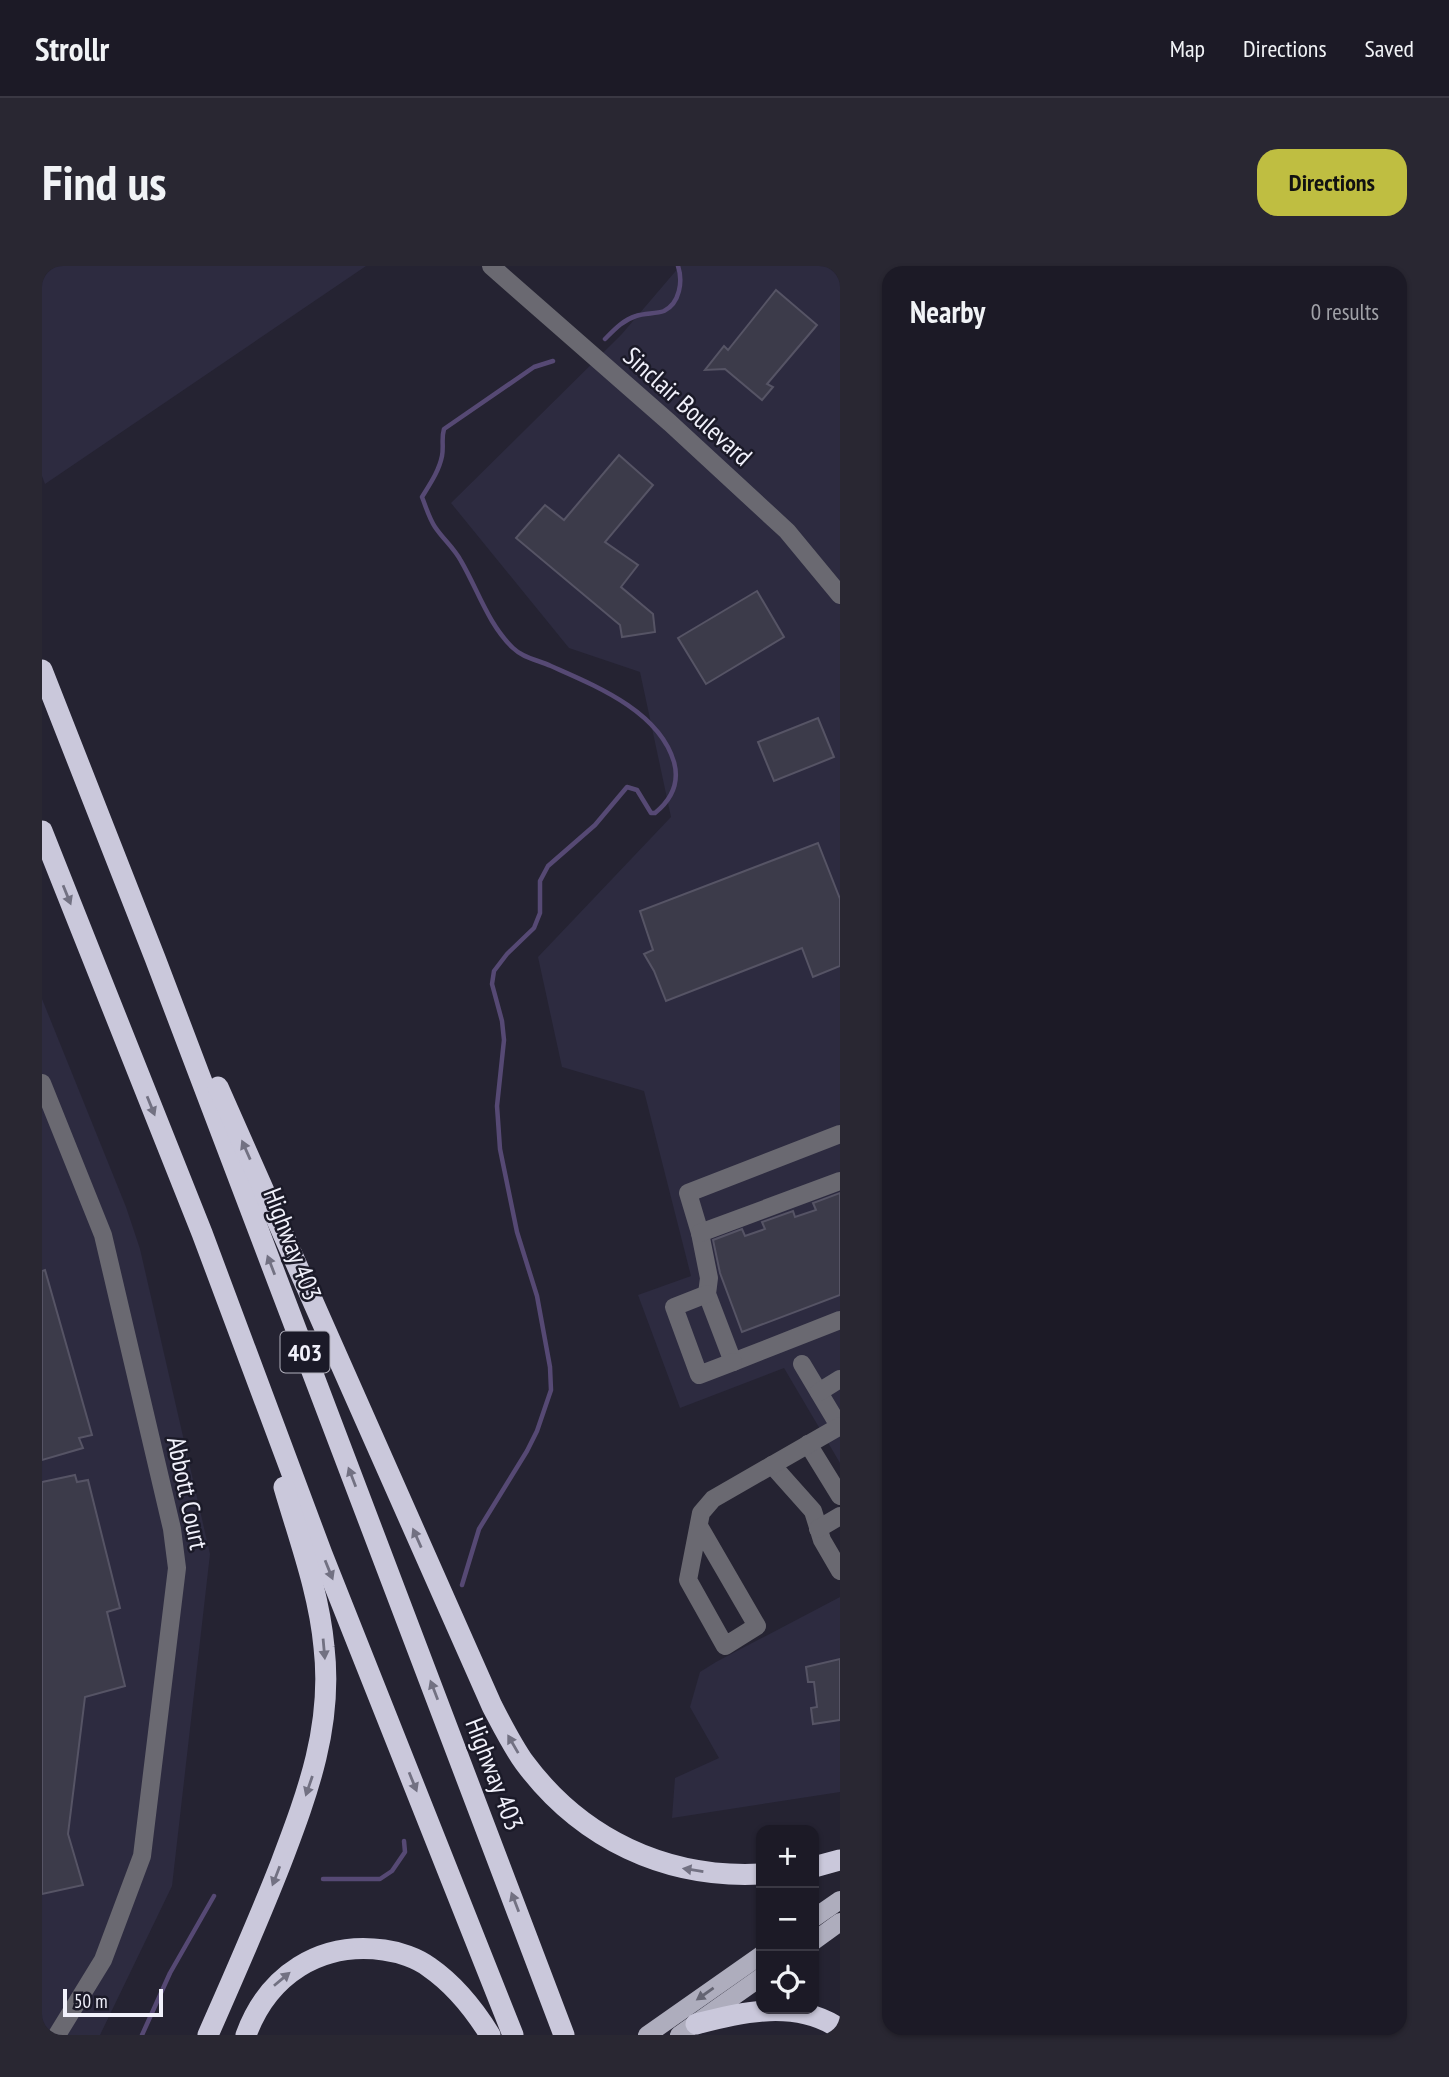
<!DOCTYPE html>
<html lang="en">
<head>
<meta charset="utf-8">
<style>
	body { margin:0; font-family:"PT Sans Narrow",sans-serif; background:#292732; color:#f1f3f6 }
	.controls { position:absolute; right:21px; bottom:21px; display:grid; overflow:hidden; border-radius:14px; box-shadow:0 2px 5px #0004 }
	.controls button { width:63px; height:63px; display:grid; place-items:center; padding:0; border:0; border-bottom:2px solid #3a3843; background:#1c1a26; color:#f1f3f6; font:35px sans-serif }
	.scale { position:absolute; left:21px; bottom:18px; width:100px; box-sizing:border-box; padding-left:7px; border:4px solid #f1f1fb; border-top:0; font-size:19px; line-height:24px; white-space:nowrap; color:#f1f1fb; -webkit-text-stroke:5px #1b1a28; paint-order:stroke }
	.list { margin:0; padding:0; list-style:none }
	h2 { display:flex; justify-content:space-between; align-items:center; height:91px; margin:0; padding:0 28px; font-size:30px }
	h2 small { font-size:23px; font-weight:400; color:#a0a1a7 }
	.icon { flex:none; width:38px; height:38px; fill:none; stroke:currentColor; stroke-width:2; stroke-linecap:round; stroke-linejoin:round }
	.map { position:relative; flex:none; width:798px; height:1769px; overflow:hidden; border-radius:21px }
	header { display:flex; align-items:center; gap:42px; box-sizing:border-box; height:98px; padding:0 35px; background:#1c1a26; border-bottom:2px solid #3a3843 }
	header strong { font-size:33px }
	nav { display:flex; gap:38px; margin-inline-start:auto; font-size:24px }
	.intro { display:flex; align-items:center; justify-content:space-between; box-sizing:border-box; height:168px; padding:0 42px }
	h1 { margin:0; font-size:49px }
	.button { padding:18px 32px; border-radius:21px; background:#bfbe41; color:#111; font-size:24px; font-weight:700 }
	main { display:flex; gap:42px; padding:0 42px }
	aside { flex:1; background:#1c1a26; border-radius:21px; box-shadow:0 2px 5px #0004 }
	.map>svg:first-child { display:block }
	.built { fill:#2d2b40 }
	.lines { fill:none; stroke-linecap:round; stroke-linejoin:round }
	.stream { stroke:#564974; stroke-width:4.5 }
	.building { fill:#3c3b4a; stroke:#565465; stroke-width:2 }
	.minor { stroke:#6a6971; stroke-width:18 }
	.major { stroke:#aeadbd; stroke-width:18 }
	.highway { stroke:#cac8db; stroke-width:21 }
	.oneway { fill:#727182 }
	.oneway2 { fill:#646472 }
	.labels { text-anchor:middle; dominant-baseline:central; stroke-width:5; stroke-linejoin:round; paint-order:stroke }
	.shield { fill:#1b1a28; stroke:#b1b0bc; stroke-width:2 }
	.shield-label { font-size:24px; font-weight:bold; fill:#f1f1fb }
	.street-label { font-size:26px; fill:#f1f1fb; stroke:#1b1a28 }
</style>
</head>
<body>
<header>
<strong>Strollr</strong>
<nav><a>Map</a><a>Directions</a><a>Saved</a></nav>
</header>
<div class="intro"><h1>Find us</h1><a class="button">Directions</a></div>
<main>
<div class="map">
<svg width="798" height="1769" viewBox="0 0 798 1769">
	<rect width="100%" height="100%" fill="#252332"/>
	<g class="built">
		<path d="M 0,0 L 324,0 L 3,218 L 0,210 Z"/>
		<path d="M 638,0 L 798,0 L 798,1197 L 742,1102 L 638,1142 L 596,1029 L 649,1010 L 602,825 L 520,801 L 496,691 L 629,551 L 598,406 L 527,382 L 409,237 L 579,69 Z"/>
		<path d="M 0,733 L 84,941 L 98,983 L 168,1288 L 130,1620 L 58,1769 L 0,1769 Z"/>
		<path d="M 798,1331 L 798,1526 L 630,1552 L 633,1512 L 677,1492 L 648,1441 L 658,1406 L 674,1396 Z"/>
	</g>
	<g class="lines">
		<g class="stream">
			<path d="M 563,73 C 572,64 581,54 594,50 C 603,47 614,48 622,45 C 638,37 641,15 636,0"/>
			<path d="M 420,1319 L 437,1263 L 485,1185 L 495,1165 L 509,1124 L 508,1101 L 495,1030 L 475,966 L 458,883 L 455,840 L 462,774 L 460,755 L 450,718 L 452,705 L 465,688 L 492,662 L 498,647 L 498,615 L 506,600 L 553,559 L 585,521 L 595,524 L 609,547 L 613,547 C 629,534 638,518 632,496 C 617,445 554,420 509,400 C 496,394 481,392 471,382 C 446,358 436,324 419,295 C 412,282 401,273 393,261 C 387,252 384,241 380,231 C 388,218 397,205 400,190 C 402,180 399,173 402,163 L 492,101 L 511,95"/>
			<path d="M 281,1613 L 338,1613 L 350,1605 L 363,1586 L 362,1575"/>
			<path d="M 100,1769 L 128,1707 L 172,1630"/>
		</g>
	</g>
	<g class="building">
		<path d="M 734,24 L 775,59 L 725,118 L 731,121 L 720,134 L 683,103 L 663,104 L 682,80 L 686,84 Z"/>
		<path d="M 577,189 L 611,219 L 563,276 L 596,299 L 579,321 L 611,348 L 613,366 L 580,371 L 578,359 L 474,272 L 503,239 L 522,254 Z"/>
		<path d="M 715,325 L 742,371 L 664,418 L 636,372 Z"/>
		<path d="M 776,452 L 792,491 L 732,515 L 716,476 Z"/>
		<path d="M 776,577 L 798,633 L 798,700 L 771,711 L 760,682 L 624,735 L 612,705 L 602,688 L 611,684 L 598,645 Z"/>
		<path d="M 798,927 L 798,1029 L 700,1066 L 678,1007 L 671,974 L 700,963 L 703,970 L 723,963 L 720,956 L 751,945 L 753,951 L 774,944 L 771,937 Z"/>
		<path d="M 3,1004 L 50,1169 L 37,1172 L 41,1182 L 0,1194 L 0,1005 Z"/>
		<path d="M 33,1209 L 35,1216 L 46,1214 L 78,1342 L 65,1346 L 83,1420 L 43,1431 L 26,1568 L 41,1619 L 0,1628 L 0,1216 Z"/>
		<path d="M 798,1393 L 798,1454 L 771,1458 L 769,1442 L 775,1441 L 772,1416 L 766,1416 L 764,1401 Z"/>
	</g>
	<g class="lines">
		<g class="minor">
			<path d="M 449,0 L 628,157 L 745,265 L 798,329"/>
			<path d="M 0,817 L 61,969 L 130,1263 L 135,1302 L 100,1590 L 61,1694 L 15,1769"/>
			<path d="M 798,868 L 646,927 L 658,967 L 667,1012 L 665,1028 L 691,1096 L 798,1054"/>
			<path d="M 658,967 L 798,915"/>
			<path d="M 665,1028 L 632,1041 L 657,1109 L 691,1096"/>
			<path d="M 760,1098 L 797,1160"/>
			<path d="M 777,1126 L 798,1113"/>
			<path d="M 766,1178 L 798,1230"/>
			<path d="M 730,1199 L 771,1245 L 780,1274 L 798,1305"/>
			<path d="M 657,1260 L 715,1360 L 683,1380 L 646,1314 L 659,1247 L 671,1233 L 798,1160"/>
			<path d="M 776,1263 L 798,1250"/>
		</g>
		<g class="major">
			<path d="M 772,1652 L 798,1634"/>
			<path d="M 772,1675 L 798,1656"/>
			<path d="M 605,1769 L 719,1689"/>
			<path d="M 637,1769 L 719,1711"/>
		</g>
		<g class="highway">
			<path d="M 0,404 L 113,692 L 522,1769"/>
			<path d="M 0,565 L 160,967 L 280,1288 L 471,1769"/>
			<path d="M 176,821 L 450,1440 C 460,1459 470,1479 482,1496 C 539,1573 624,1613 719,1608"/>
			<path d="M 772,1601 L 798,1594"/>
			<path d="M 654,1758 C 701,1746 754,1733 798,1763"/>
			<path d="M 166,1769 C 191,1712 216,1656 239,1597 C 266,1526 291,1459 282,1381 C 277,1326 257,1273 242,1221"/>
			<path d="M 204,1769 C 226,1709 278,1675 342,1684 C 357,1686 375,1692 387,1701 C 413,1719 432,1743 448,1769"/>
		</g>
	</g>
	<defs><path id="oneway-solid" d="M-6-.8H1V-3.2L6.5 0L1 3.2V.8H-6Z" transform="scale(1.75)"/></defs>
	<g class="oneway">
		<use href="#oneway-solid" transform="translate(25 629) rotate(68)"/>
		<use href="#oneway-solid" transform="translate(109 840) rotate(68)"/>
		<use href="#oneway-solid" transform="translate(204 884) rotate(-114)"/>
		<use href="#oneway-solid" transform="translate(229 999) rotate(-111)"/>
		<use href="#oneway-solid" transform="translate(310 1211) rotate(-111)"/>
		<use href="#oneway-solid" transform="translate(375 1272) rotate(-114)"/>
		<use href="#oneway-solid" transform="translate(287 1304) rotate(68)"/>
		<use href="#oneway-solid" transform="translate(282 1383) rotate(85)"/>
		<use href="#oneway-solid" transform="translate(392 1424) rotate(-111)"/>
		<use href="#oneway-solid" transform="translate(471 1478) rotate(-120)"/>
		<use href="#oneway-solid" transform="translate(371 1516) rotate(68)"/>
		<use href="#oneway-solid" transform="translate(267 1520) rotate(109)"/>
		<use href="#oneway-solid" transform="translate(651 1604) rotate(-171)"/>
		<use href="#oneway-solid" transform="translate(234 1610) rotate(111)"/>
		<use href="#oneway-solid" transform="translate(473 1636) rotate(-111)"/>
		<use href="#oneway-solid" transform="translate(240 1713) rotate(-40)"/>
	</g>
	<use class="oneway2" href="#oneway-solid" transform="translate(663 1728) rotate(145)"/>
	<g class="labels">
		<rect class="shield" x="238.5" y="1065.5" width="49" height="41" rx="5"/>
		<g class="shield-label">
			<text x="263" y="1086">403</text>
		</g>
		<g class="street-label">
			<text transform="translate(646 140) rotate(42)">Sinclair Boulevard</text>
			<text transform="translate(251 978) rotate(69)">Highway 403</text>
			<text transform="translate(146 1227) rotate(78)">Abbott Court</text>
			<text transform="translate(453 1508) rotate(69)">Highway 403</text>
		</g>
	</g>
</svg>
<div class="controls">
<button>+</button>
<button>−</button>
<button><svg class="icon" aria-label="locate" viewBox="0 0 24 24"><circle cx="12" cy="12" r="6"/><path d="M12 2v4M12 18v4M2 12h4M18 12h4"/></svg></button>
</div>
<div class="scale">50 m</div>
</div>
<aside>
<h2>Nearby<small>0 results</small></h2>
<ul class="list">
</ul>
</aside>
</main>
</body>
</html>
